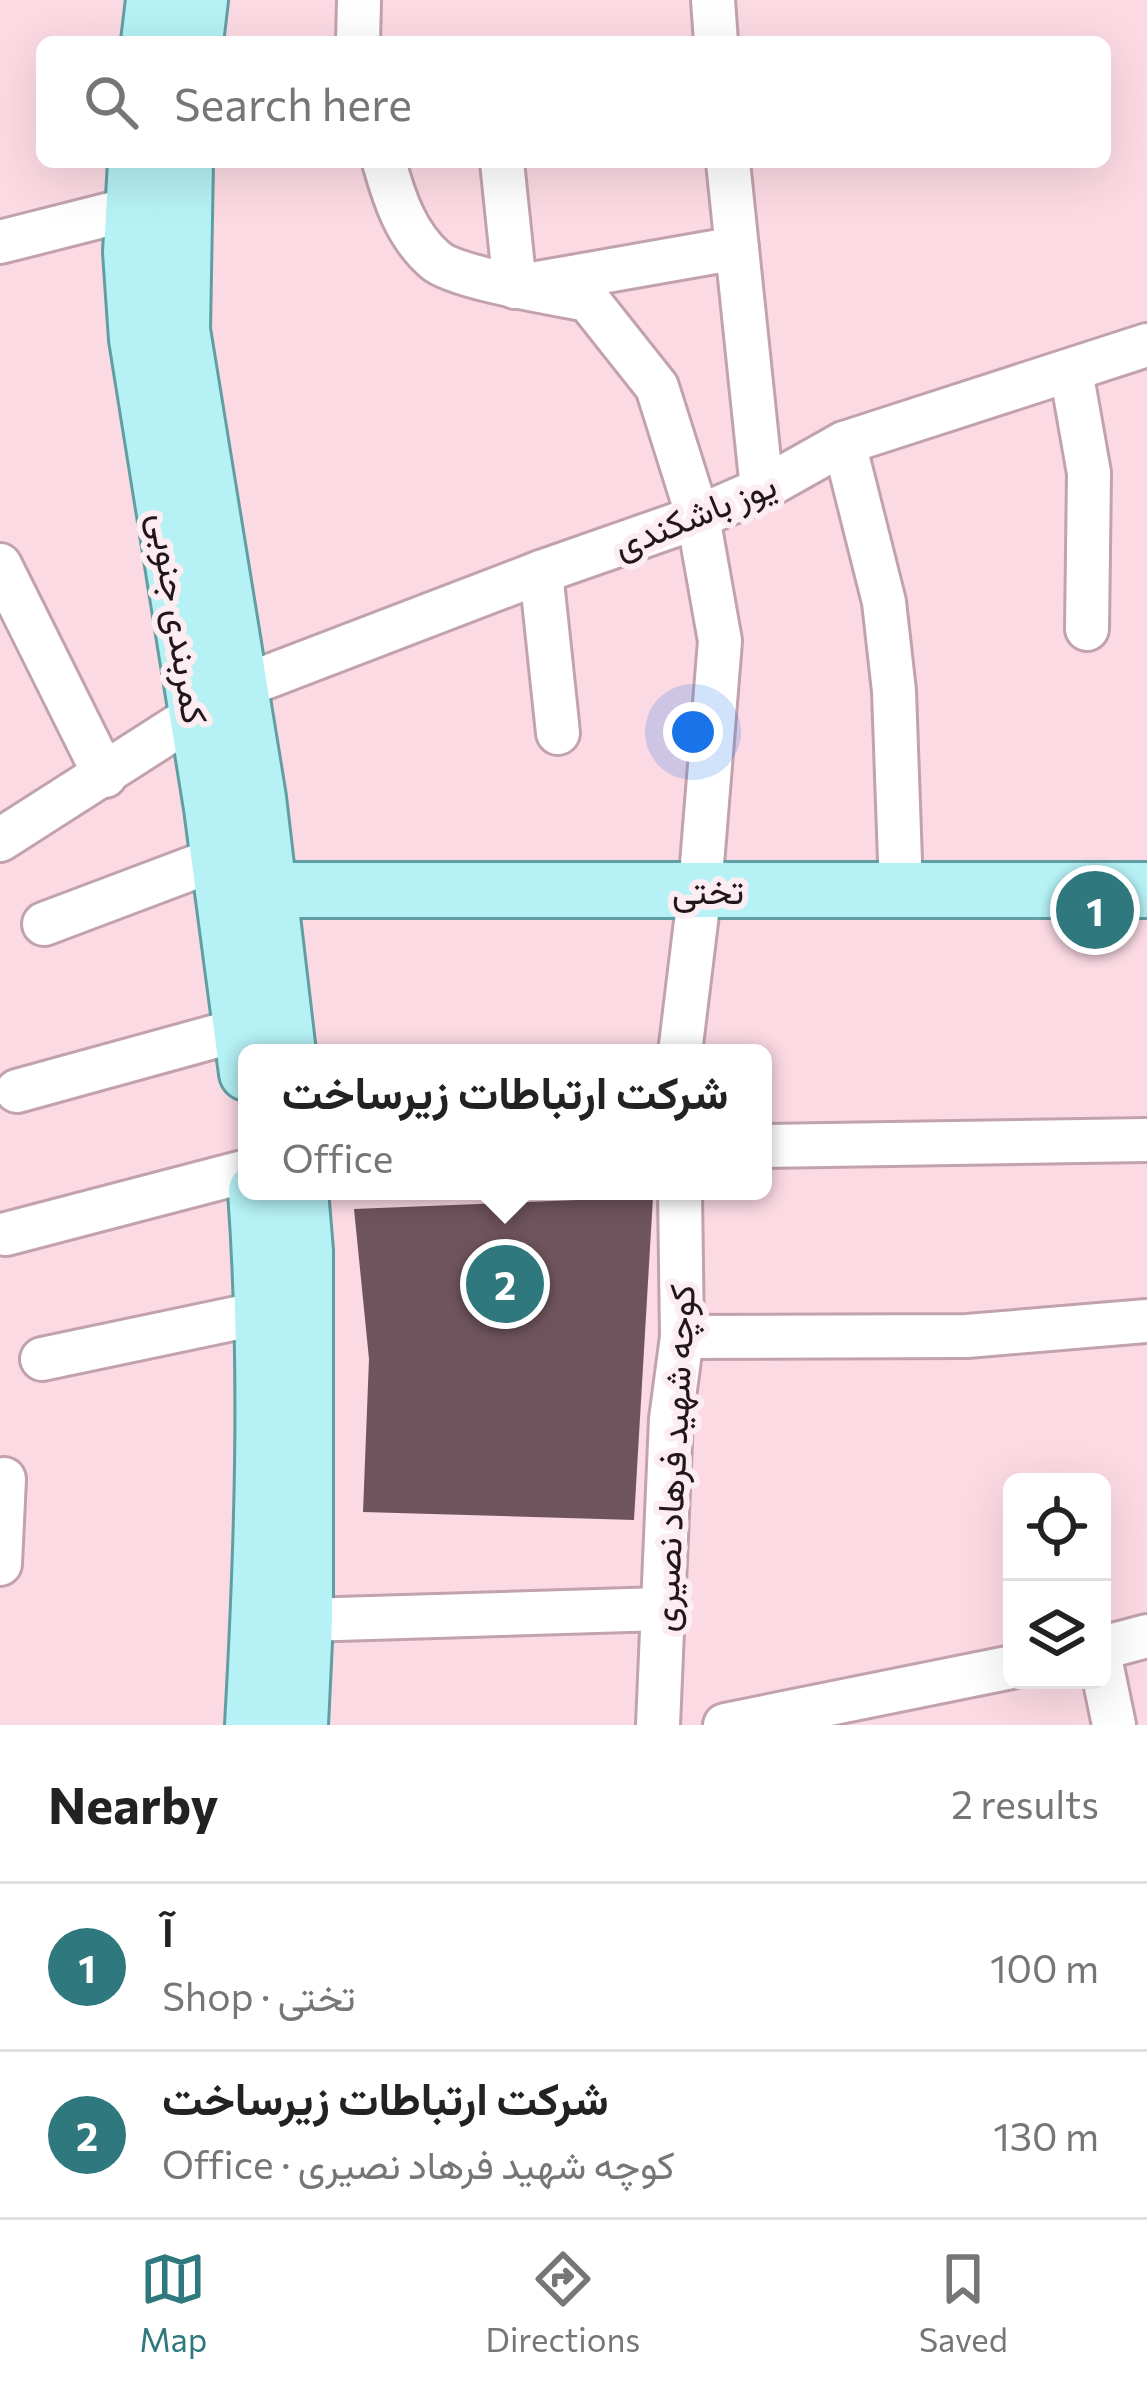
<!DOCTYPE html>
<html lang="en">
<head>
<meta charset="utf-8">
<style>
	body { margin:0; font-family:Commissioner,Vazirmatn,sans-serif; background:#f2f2f2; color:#222 }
	.controls { position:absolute; right:36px; bottom:36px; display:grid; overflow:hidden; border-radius:18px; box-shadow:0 12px 48px #0002 }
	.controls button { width:108px; height:108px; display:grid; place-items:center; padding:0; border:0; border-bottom:3px solid #e0e0e0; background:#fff; color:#222; font:60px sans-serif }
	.you { position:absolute; left:693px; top:732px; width:42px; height:42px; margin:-30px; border:9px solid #fff; border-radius:50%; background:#1a73e8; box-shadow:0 0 0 18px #1a73e833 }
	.badge { display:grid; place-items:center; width:78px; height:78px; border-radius:50%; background:#2f787d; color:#fff; font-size:39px; font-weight:700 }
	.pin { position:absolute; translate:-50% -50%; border:6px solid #fff; box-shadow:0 3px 12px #0006 }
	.popup { position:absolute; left:238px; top:1044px; width:534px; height:156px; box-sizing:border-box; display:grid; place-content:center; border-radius:18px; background:#fff; filter:drop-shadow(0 3px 9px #0005); font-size:39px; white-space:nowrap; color:#767676 }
	.popup b { font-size:45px; color:#222 }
	.popup::after { content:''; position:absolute; left:50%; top:100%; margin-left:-24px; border:24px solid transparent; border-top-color:#fff }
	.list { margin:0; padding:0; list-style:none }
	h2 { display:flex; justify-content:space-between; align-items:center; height:156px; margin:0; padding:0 48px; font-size:51px }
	h2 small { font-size:39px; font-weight:400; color:#767676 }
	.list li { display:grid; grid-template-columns:78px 1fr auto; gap:36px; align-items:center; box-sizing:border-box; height:168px; padding:0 48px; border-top:3px solid #e0e0e0 }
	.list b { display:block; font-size:45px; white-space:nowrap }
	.list p { margin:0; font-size:39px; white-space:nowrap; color:#767676 }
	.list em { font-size:39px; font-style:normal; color:#767676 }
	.icon { flex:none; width:66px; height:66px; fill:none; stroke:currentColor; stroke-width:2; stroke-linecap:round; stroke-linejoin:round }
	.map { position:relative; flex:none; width:1147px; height:1725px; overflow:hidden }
	.search { position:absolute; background:#fff; box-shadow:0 12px 48px #0002; left:36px; right:36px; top:36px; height:132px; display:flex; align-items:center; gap:30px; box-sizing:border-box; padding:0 42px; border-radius:18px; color:#767676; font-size:45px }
	.sheet { height:492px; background:#fff }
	nav { display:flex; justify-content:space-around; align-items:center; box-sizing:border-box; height:168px; border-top:3px solid #e0e0e0; background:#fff; font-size:33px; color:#767676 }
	nav a { display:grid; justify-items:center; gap:6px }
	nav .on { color:#2f787d }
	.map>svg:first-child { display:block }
	.building { fill:#70545d }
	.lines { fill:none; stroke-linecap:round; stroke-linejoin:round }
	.minor-casing { stroke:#c2a2ac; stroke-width:48 }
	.major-casing { stroke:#619ea4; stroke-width:60 }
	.minor { stroke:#fff; stroke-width:42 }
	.major { stroke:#b5f1f5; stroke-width:54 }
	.labels { text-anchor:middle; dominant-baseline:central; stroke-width:12; stroke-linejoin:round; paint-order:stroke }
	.street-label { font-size:36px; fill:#22161a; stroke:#fbedf1 }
</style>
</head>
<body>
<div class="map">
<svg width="1147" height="1725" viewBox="0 0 1147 1725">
	<rect width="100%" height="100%" fill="#fcdae4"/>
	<path class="building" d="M 653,1197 L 634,1520 L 363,1512 L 369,1359 L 354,1209 Z"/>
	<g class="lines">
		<g class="minor-casing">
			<g id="minor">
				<path d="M 713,0 L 716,42"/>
				<path d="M 358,42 L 359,0"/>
				<path d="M 384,162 C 394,198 406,235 435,260 C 455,278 558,294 588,300 L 657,387 L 698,517 L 720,641 L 700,889 L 680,1053"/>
				<path d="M 502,162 L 515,287 L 737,248"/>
				<path d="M 728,162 L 762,489"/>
				<path d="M 0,242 L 134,208"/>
				<path d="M 1071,371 L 1089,473 L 1087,629"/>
				<path d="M 844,443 L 884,602 L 894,691 L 901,889"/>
				<path d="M 0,565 L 105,776"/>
				<path d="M 541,572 L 558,733"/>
				<path d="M 241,687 L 541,572 L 698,517 L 762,489 L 844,443 L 1147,345"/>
				<path d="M 0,840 L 197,714"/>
				<path d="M 44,924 L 219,858"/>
				<path d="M 17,1091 L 242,1029"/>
				<path d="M 763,1146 L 1147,1140"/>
				<path d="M 6,1234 L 247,1171"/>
				<path d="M 682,1337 L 967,1336 L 1147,1321"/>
				<path d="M 42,1359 L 261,1313"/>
				<path d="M 0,1564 L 4,1479"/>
				<path d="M 305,1620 L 661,1609"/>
				<path d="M 1102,1648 L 1147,1636"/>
				<path d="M 1102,1667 L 1114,1725"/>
				<path d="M 658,1725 L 671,1419 L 682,1337 L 680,1191"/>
				<path d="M 725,1725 L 1012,1667"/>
			</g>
		</g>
		<g class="major-casing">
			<g id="major">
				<path d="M 149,42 L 154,0"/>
				<path d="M 195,42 L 200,0"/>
				<path d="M 136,162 L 131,252 L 137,339 L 212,808 L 247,1073"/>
				<path d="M 185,162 L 182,330 L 258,798 L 288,1053"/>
				<path d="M 269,890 L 1147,890"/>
				<path d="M 300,1191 L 305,1251 L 305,1620 L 300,1725"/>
				<path d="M 253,1725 C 263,1548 269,1367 256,1191"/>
			</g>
		</g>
		<use href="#minor" class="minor"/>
		<use href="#major" class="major"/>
	</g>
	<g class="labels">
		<g class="street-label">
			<text transform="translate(694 513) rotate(-22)">یوز باشکندی</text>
			<text transform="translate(181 618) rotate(81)">کمربندی جنوبی</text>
			<text x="708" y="889">تختی</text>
			<text transform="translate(671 1458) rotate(-87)">کوچه شهید فرهاد نصیری</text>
		</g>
	</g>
</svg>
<div class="controls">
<button><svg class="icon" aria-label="locate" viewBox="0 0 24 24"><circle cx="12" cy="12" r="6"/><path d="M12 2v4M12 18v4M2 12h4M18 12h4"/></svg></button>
<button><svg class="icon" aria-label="layers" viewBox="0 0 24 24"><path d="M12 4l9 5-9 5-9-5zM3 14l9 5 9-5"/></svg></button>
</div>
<div class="you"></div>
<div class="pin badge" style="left:1095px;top:910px">1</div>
<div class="pin badge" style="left:505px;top:1284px">2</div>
<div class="popup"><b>شرکت ارتباطات زیرساخت</b>Office</div>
<div class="search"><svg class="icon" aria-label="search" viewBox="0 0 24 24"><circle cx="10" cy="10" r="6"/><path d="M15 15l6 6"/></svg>Search here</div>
</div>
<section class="sheet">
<h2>Nearby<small>2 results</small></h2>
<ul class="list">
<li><span class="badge">1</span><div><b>آ</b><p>Shop · تختی</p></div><em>100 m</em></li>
<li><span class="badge">2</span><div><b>شرکت ارتباطات زیرساخت</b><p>Office · کوچه شهید فرهاد نصیری</p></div><em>130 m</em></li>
</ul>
</section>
<nav>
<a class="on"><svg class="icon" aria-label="map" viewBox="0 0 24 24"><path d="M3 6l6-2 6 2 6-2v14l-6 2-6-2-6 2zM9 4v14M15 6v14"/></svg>Map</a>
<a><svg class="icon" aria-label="directions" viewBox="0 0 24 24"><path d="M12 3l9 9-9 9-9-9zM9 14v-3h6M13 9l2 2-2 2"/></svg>Directions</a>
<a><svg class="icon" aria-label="saved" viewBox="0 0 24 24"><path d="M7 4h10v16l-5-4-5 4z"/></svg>Saved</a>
</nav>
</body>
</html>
